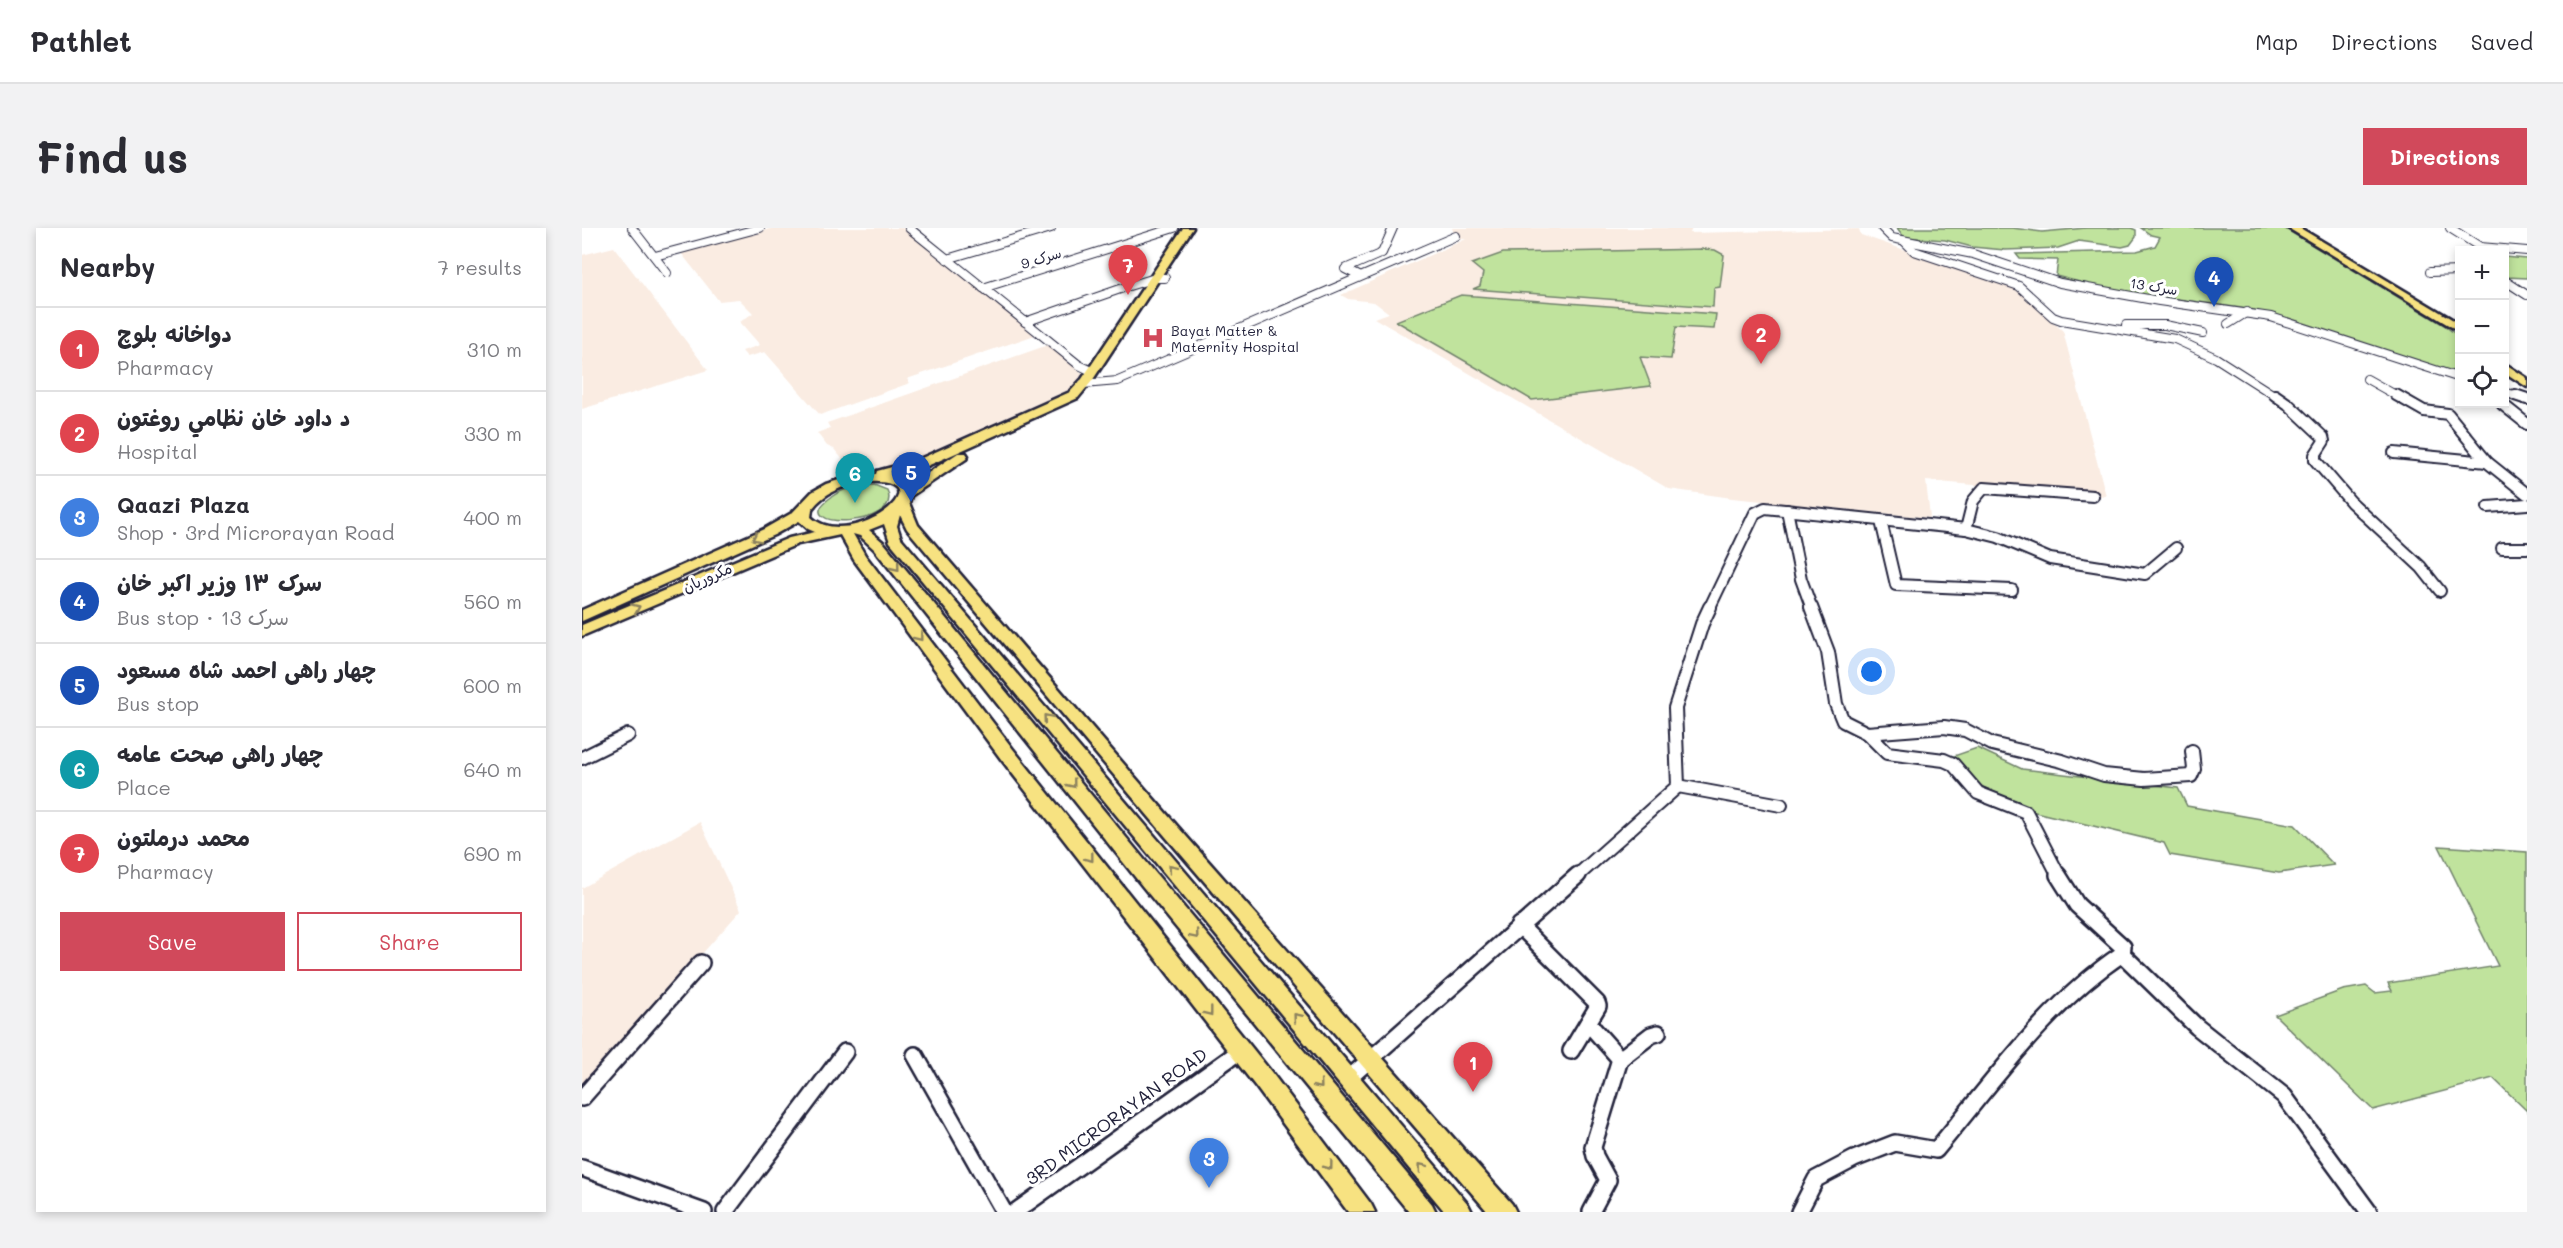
<!DOCTYPE html>
<html lang="en">
<head>
<meta charset="utf-8">
<style>
	body { margin:0; font-family:Mali,"Playpen Sans Arabic",sans-serif; background:#f2f2f3; color:#2b2b33 }
	.controls { position:absolute; right:18px; top:18px; display:grid; overflow:hidden; border-radius:0px; box-shadow:0 3px 9px #0003 }
	.controls button { width:54px; height:54px; display:grid; place-items:center; padding:0; border:0; border-bottom:2px solid #e1e1e2; background:#fff; color:#2b2b33; font:30px sans-serif }
	.you { position:absolute; left:1290px; top:444px; width:21px; height:21px; margin:-15px; border:4px solid #fff; border-radius:50%; background:#1a73e8; box-shadow:0 0 0 9px #1a73e833 }
	.badge { display:grid; place-items:center; width:39px; height:39px; border-radius:50%; background:#d1495b; color:#fff; font-size:20px; font-weight:700 }
	.pin { position:absolute; translate:-50% -50px; filter:drop-shadow(0 2px 3px #0008) }
	.pin::after { content:''; position:absolute; top:32px; width:21px; height:18px; background:inherit; clip-path:polygon(0 0,100% 0,50% 100%) }
	.list { margin:0; padding:0; list-style:none }
	h2 { display:flex; justify-content:space-between; align-items:center; height:78px; margin:0; padding:0 24px; font-size:26px }
	h2 small { font-size:20px; font-weight:400; color:#7c7c81 }
	.list li { display:grid; grid-template-columns:39px 1fr auto; gap:18px; align-items:center; box-sizing:border-box; height:84px; padding:0 24px; border-top:2px solid #e1e1e2 }
	.list b { display:block; font-size:22px; white-space:nowrap }
	.list p { margin:0; font-size:20px; white-space:nowrap; color:#7c7c81 }
	.list em { font-size:20px; font-style:normal; color:#7c7c81 }
	.actions { display:flex; gap:12px; padding:18px 24px }
	.actions a { flex:1; padding:14px 0; border:2px solid #d1495b; border-radius:0px; text-align:center; font-size:21px; color:#d1495b }
	.actions .main { background:#d1495b; color:#fff }
	.icon { flex:none; width:33px; height:33px; fill:none; stroke:currentColor; stroke-width:2; stroke-linecap:round; stroke-linejoin:round }
	.map { position:relative; flex:none; width:1945px; height:984px; overflow:hidden; border-radius:0px }
	header { display:flex; align-items:center; gap:36px; box-sizing:border-box; height:84px; padding:0 30px; background:#fff; border-bottom:2px solid #e1e1e2 }
	header strong { font-size:28px }
	nav { display:flex; gap:33px; margin-inline-start:auto; font-size:21px }
	.intro { display:flex; align-items:center; justify-content:space-between; box-sizing:border-box; height:144px; padding:0 36px }
	h1 { margin:0; font-size:42px }
	.button { padding:15px 27px; border-radius:0px; background:#d1495b; color:#fff; font-size:21px; font-weight:700 }
	main { display:flex; gap:36px; padding:0 36px }
	aside { flex:1; background:#fff; border-radius:0px; box-shadow:0 3px 9px #0003 }
	.map>svg:first-child { display:block }
	.built { fill:#faece2 }
	.green { fill:#c0e39d; stroke:#71826c; stroke-width:1.5 }
	.lines { fill:none; stroke-linecap:round; stroke-linejoin:round }
	.minor-far3-casing { stroke:#22223b; stroke-width:10 }
	.minor-far2-casing { stroke:#22223b; stroke-width:14 }
	.minor-far1-casing { stroke:#22223b; stroke-width:16 }
	.minor-casing { stroke:#22223b; stroke-width:20 }
	.major-casing { stroke:#22223b; stroke-width:5 }
	.minor-far3 { stroke:#fff; stroke-width:8 }
	.minor-far2 { stroke:#fff; stroke-width:10 }
	.minor-far1 { stroke:#fff; stroke-width:12 }
	.minor { stroke:#fff; stroke-width:15 }
	.major { fill:#f7e281; fill-rule:evenodd }
	.oneway { stroke:#8c825e }
	.labels { text-anchor:middle; dominant-baseline:central; stroke-width:6; stroke-linejoin:round; paint-order:stroke }
	.far-street-label { font-size:14px; fill:#22223b; stroke:#fff }
	.far-poi-label { font-size:14px; fill:#22223b; stroke:#fff; text-anchor:start }
	.street-label { font-size:15px; fill:#22223b; stroke:#fff }
	.near-street-label { font-size:18px; fill:#22223b; stroke:#fff }
</style>
</head>
<body>
<header>
<strong>Pathlet</strong>
<nav><a>Map</a><a>Directions</a><a>Saved</a></nav>
</header>
<div class="intro"><h1>Find us</h1><a class="button">Directions</a></div>
<main>
<aside>
<h2>Nearby<small>7 results</small></h2>
<ul class="list">
<li><span class="badge" style="background:#e0444e">1</span><div><b>دواخانه بلوچ</b><p>Pharmacy</p></div><em>310 m</em></li>
<li><span class="badge" style="background:#e0444e">2</span><div><b>د داود خان نظامي روغتون</b><p>Hospital</p></div><em>330 m</em></li>
<li><span class="badge" style="background:#3f7fe0">3</span><div><b>Qaazi Plaza</b><p>Shop · 3rd Microrayan Road</p></div><em>400 m</em></li>
<li><span class="badge" style="background:#1a4fb4">4</span><div><b>سرک ۱۳ وزیر اکبر خان</b><p>Bus stop · سرک 13</p></div><em>560 m</em></li>
<li><span class="badge" style="background:#1a4fb4">5</span><div><b>چهار راهی احمد شاه مسعود</b><p>Bus stop</p></div><em>600 m</em></li>
<li><span class="badge" style="background:#0f9aa8">6</span><div><b>چهار راهی صحت عامه</b><p>Place</p></div><em>640 m</em></li>
<li><span class="badge" style="background:#e0444e">7</span><div><b>محمد درملتون</b><p>Pharmacy</p></div><em>690 m</em></li>
</ul>
<div class="actions"><a class="main">Save</a><a>Share</a></div>
</aside>
<div class="map">
<svg width="1945" height="984" viewBox="0 0 1945 984">
	<rect width="100%" height="100%" fill="#fff"/>
	<filter id="ink" filterUnits="userSpaceOnUse"><feTurbulence type="fractalNoise" baseFrequency=".0167" numOctaves="2"/><feDisplacementMap in="SourceGraphic" scale="12" xChannelSelector="R" yChannelSelector="G"/><feConvolveMatrix kernelMatrix="1 2 1 2 8 2 1 2 1" color-interpolation-filters="sRGB"/></filter>
	<g filter="url(#ink)">
		<g class="built">
			<path d="M 191,0 L 321,0 L 453,107 L 325,151 L 328,155 L 238,187 L 183,124 L 165,129 L 160,123 L 178,117 L 158,94 L 171,85 L 157,71 L 137,73 L 99,25 Z"/>
			<path d="M 870,0 L 1110,0 L 1108,5 L 1277,1 L 1279,7 L 1431,59 L 1481,103 L 1524,268 L 1344,253 L 1348,290 L 1150,270 L 1087,261 L 792,90 L 807,85 L 792,74 L 766,71 L 759,67 L 884,11 L 874,11 Z"/>
			<path d="M 32,19 L 126,142 L 0,181 L 0,27 Z"/>
			<path d="M 466,117 L 501,146 L 490,163 L 329,233 L 303,240 L 262,233 L 252,221 L 245,218 L 235,205 L 248,200 L 245,195 Z"/>
			<path d="M 118,594 L 159,682 L 0,861 L 0,660 Z"/>
		</g>
		<g class="green">
			<path d="M 1315,0 L 1430,0 L 1460,4 L 1504,0 L 1549,0 L 1554,2 L 1554,9 L 1548,17 L 1540,19 L 1497,13 L 1476,20 L 1423,22 L 1390,19 L 1363,12 L 1322,9 Z"/>
			<path d="M 1559,0 L 1702,0 L 1862,97 L 1877,109 L 1877,138 L 1869,144 L 1673,82 L 1525,61 L 1474,48 L 1476,32 L 1438,31 L 1434,26 L 1555,23 L 1573,18 L 1578,9 L 1569,7 Z"/>
			<path d="M 1123,21 L 1133,22 L 1142,27 L 1138,59 L 1132,60 L 1131,79 L 891,61 L 898,58 L 901,45 L 890,36 L 921,25 Z"/>
			<path d="M 1922,29 L 1945,31 L 1945,50 L 1924,49 Z"/>
			<path d="M 879,67 L 1134,86 L 1132,101 L 1094,99 L 1089,131 L 1058,129 L 1069,158 L 950,172 L 814,93 Z"/>
			<path d="M 292,257 L 305,262 C 323,300 203,303 248,270 C 261,260 276,257 292,257 Z"/>
			<path d="M 1395,520 L 1440,541 L 1596,560 L 1605,578 L 1713,597 L 1752,637 L 1697,645 L 1588,627 L 1582,615 L 1449,583 L 1397,557 L 1372,528 Z"/>
			<path d="M 1857,618 L 1945,624 L 1945,883 L 1911,850 L 1791,882 L 1693,787 L 1761,762 L 1784,758 L 1793,765 L 1810,763 L 1806,755 L 1916,738 Z"/>
		</g>
		<g class="lines">
			<g class="minor-far3-casing">
				<g id="minor-far3">
					<path d="M 50,0 L 85,45"/>
					<path d="M 327,0 L 497,137 L 510,143"/>
					<path d="M 1300,0 L 1310,10 L 1391,26 L 1478,55 L 1577,73 L 1689,89 L 1878,150"/>
					<path d="M 1868,0 L 1903,22"/>
					<path d="M 1322,13 L 1332,23 L 1437,58 L 1471,89 L 1479,92 L 1593,111 L 1634,130 L 1695,169"/>
					<path d="M 1898,19 L 1945,23"/>
					<path d="M 73,28 L 178,0"/>
					<path d="M 365,31 L 469,0"/>
					<path d="M 1848,44 L 1878,43"/>
					<path d="M 777,48 L 763,41 L 800,25 L 811,0"/>
					<path d="M 1922,52 L 1945,67"/>
					<path d="M 401,60 L 592,0"/>
					<path d="M 443,94 L 547,58 L 573,50 L 583,50"/>
					<path d="M 1646,96 L 1665,84"/>
					<path d="M 1544,97 L 1583,97 L 1621,105"/>
					<path d="M 1785,151 L 1817,169"/>
					<path d="M 501,156 L 536,153 L 874,8"/>
					<path d="M 1922,164 L 1938,169"/>
				</g>
			</g>
			<g class="minor-far2-casing">
				<g id="minor-far2">
					<path d="M 1693,167 L 1706,176 L 1741,209 L 1742,213 L 1733,227 L 1733,232 L 1769,274 L 1839,339 L 1858,363"/>
					<path d="M 1814,167 L 1842,183 L 1866,186 L 1905,234 L 1945,266"/>
					<path d="M 1933,167 L 1945,171"/>
					<path d="M 1920,176 L 1945,196"/>
					<path d="M 1812,225 L 1905,234"/>
					<path d="M 1906,279 L 1945,276"/>
					<path d="M 1205,282 L 1219,351 L 1230,381"/>
					<path d="M 1299,293 L 1314,357 L 1430,362"/>
					<path d="M 1384,301 L 1391,273 L 1402,260 L 1511,268"/>
					<path d="M 1920,320 L 1945,320"/>
					<path d="M 1127,381 L 1173,285 L 1183,280 L 1384,301 L 1416,309 L 1468,331 L 1563,346 L 1594,320"/>
				</g>
			</g>
			<g class="minor-far1-casing">
				<g id="minor-far1">
					<path d="M 1229,379 L 1246,424 L 1254,476 L 1261,493 L 1285,505 L 1305,525 L 1362,532 L 1371,536 L 1396,565 L 1444,584 L 1477,648"/>
					<path d="M 1285,505 L 1362,499 L 1383,502 L 1410,516 L 1480,533 L 1522,547 L 1562,551 L 1609,548 L 1612,541 L 1610,523"/>
					<path d="M 0,530 L 46,507"/>
					<path d="M 1096,558 L 1199,577"/>
					<path d="M 995,648 L 1096,558 L 1093,480 L 1120,396 L 1128,379"/>
				</g>
			</g>
			<g class="minor-casing">
				<g id="minor">
					<path d="M 1476,647 L 1495,677 L 1541,719 L 1540,726 L 1615,799 L 1702,868 L 1787,984"/>
					<path d="M 937,697 L 1015,775 L 1016,778 L 989,823"/>
					<path d="M 1006,795 L 1038,831"/>
					<path d="M 333,827 L 422,984"/>
					<path d="M 766,851 L 996,647"/>
					<path d="M 0,870 L 119,735"/>
					<path d="M 0,940 L 122,984"/>
					<path d="M 143,984 L 263,824"/>
					<path d="M 433,984 L 658,823"/>
					<path d="M 1009,984 L 1026,952 L 1013,928 L 1011,919 L 1038,831 L 1069,807 L 1076,805"/>
					<path d="M 1217,984 L 1234,951 L 1272,931 L 1313,915 L 1354,922 C 1411,854 1465,776 1540,726"/>
				</g>
			</g>
			<g class="major-casing">
				<g id="major">
					<path d="M 601,0 L 611,0 L 510,153 L 496,170 L 343,239 L 309,247 L 319,250 L 328,257 L 376,225 L 384,225 L 386,228 L 384,231 L 329,268 L 327,275 L 336,297 L 596,599 L 930,976 L 934,984 L 906,984 L 584,609 L 325,301 L 318,287 L 315,298 L 319,310 L 886,976 L 890,984 L 863,984 L 308,314 L 302,296 L 287,302 L 302,315 L 575,647 L 850,976 L 854,984 L 827,984 L 561,659 L 292,321 L 278,308 L 271,306 L 283,327 L 431,521 L 690,845 L 789,976 L 793,984 L 766,984 L 674,859 L 419,531 L 272,332 L 258,307 L 216,316 L 0,408 L 0,397 L 207,310 L 233,304 L 226,301 L 217,293 L 192,307 L 0,393 L 0,382 L 182,301 L 210,285 L 230,264 L 244,256 L 270,248 L 294,246 L 295,243 L 333,233 L 488,164 L 500,151 ZM 281,254 C 370,248 268,326 229,289 L 230,281 C 243,264 260,258 281,254 Z"/>
					<path d="M 1706,0 L 1718,0 L 1878,96 L 1878,104 Z"/>
					<path d="M 1922,135 L 1945,150 L 1945,159 L 1922,144 Z"/>
				</g>
			</g>
			<use href="#minor-far3" class="minor-far3"/>
			<use href="#minor-far2" class="minor-far2"/>
			<use href="#minor-far1" class="minor-far1"/>
			<use href="#minor" class="minor"/>
			<use href="#major" class="major"/>
		</g>
		<defs><path id="oneway-chevron" d="M-2-3.5L2.5 0L-2 3.5" fill="none" stroke-width="1.6" stroke-linecap="round" stroke-linejoin="round" transform="scale(1.5)"/></defs>
		<g class="oneway">
			<use href="#oneway-chevron" transform="translate(174 310) rotate(154)"/>
			<use href="#oneway-chevron" transform="translate(314 339) rotate(51)"/>
			<use href="#oneway-chevron" transform="translate(54 380) rotate(-24)"/>
			<use href="#oneway-chevron" transform="translate(337 409) rotate(52)"/>
			<use href="#oneway-chevron" transform="translate(465 490) rotate(-130)"/>
			<use href="#oneway-chevron" transform="translate(490 556) rotate(51)"/>
			<use href="#oneway-chevron" transform="translate(508 630) rotate(52)"/>
			<use href="#oneway-chevron" transform="translate(590 640) rotate(-130)"/>
			<use href="#oneway-chevron" transform="translate(613 707) rotate(50)"/>
			<use href="#oneway-chevron" transform="translate(627 784) rotate(52)"/>
			<use href="#oneway-chevron" transform="translate(715 789) rotate(-130)"/>
			<use href="#oneway-chevron" transform="translate(737 857) rotate(50)"/>
			<use href="#oneway-chevron" transform="translate(747 938) rotate(53)"/>
			<use href="#oneway-chevron" transform="translate(840 939) rotate(-130)"/>
		</g>
	</g>
	<defs>
		<g id="hospital-bare" transform="scale(1.8)"><path d="M-5-5h3v3.5h4V-5h3V5h-3V1.5h-4V5h-3Z" fill="#d1495b" stroke="#fff" stroke-width="2.5" paint-order="stroke"/></g>
	</defs>
	<g fill-rule="evenodd">
		<use href="#hospital-bare" x="571" y="110"/>
	</g>
	<g class="labels">
		<g class="far-street-label">
			<text transform="translate(459 30) rotate(-17)">سرک 9</text>
			<text transform="translate(1572 58) rotate(9)">سرک 13</text>
		</g>
		<g class="far-poi-label">
			<text x="589" y="102">Bayat Matter &amp;<tspan x="589" dy="16">Maternity Hospital</tspan></text>
		</g>
		<g class="street-label">
			<text transform="translate(125 349) rotate(-24)">مکروریان</text>
		</g>
		<g class="near-street-label">
			<text transform="translate(534 888) rotate(-36)">3RD MICRORAYAN ROAD</text>
		</g>
	</g>
</svg>
<div class="controls">
<button>+</button>
<button>−</button>
<button><svg class="icon" aria-label="locate" viewBox="0 0 24 24"><circle cx="12" cy="12" r="6"/><path d="M12 2v4M12 18v4M2 12h4M18 12h4"/></svg></button>
</div>
<div class="you"></div>
<div class="pin badge" style="left:891px;top:864px;background:#e0444e">1</div>
<div class="pin badge" style="left:1179px;top:136px;background:#e0444e">2</div>
<div class="pin badge" style="left:627px;top:960px;background:#3f7fe0">3</div>
<div class="pin badge" style="left:1632px;top:79px;background:#1a4fb4">4</div>
<div class="pin badge" style="left:329px;top:274px;background:#1a4fb4">5</div>
<div class="pin badge" style="left:273px;top:275px;background:#0f9aa8">6</div>
<div class="pin badge" style="left:546px;top:67px;background:#e0444e">7</div>
</div>
</main>
</body>
</html>
